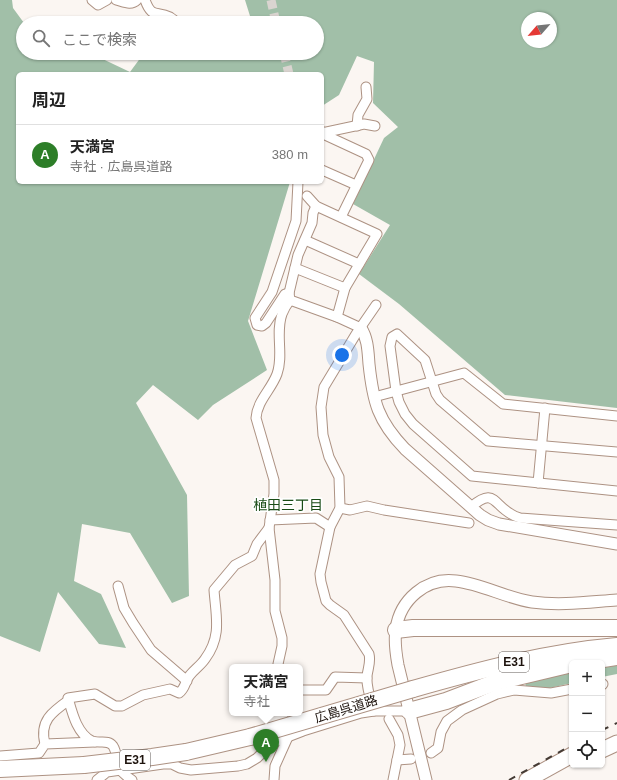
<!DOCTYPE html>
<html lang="ja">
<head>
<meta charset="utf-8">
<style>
	body { margin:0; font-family:Arial,"Noto Sans JP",sans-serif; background:#f2f2f2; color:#222 }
	.controls { position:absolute; right:12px; bottom:12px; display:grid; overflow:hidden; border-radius:6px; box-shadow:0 1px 3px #0004 }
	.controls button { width:36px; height:36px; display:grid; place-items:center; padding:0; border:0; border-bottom:1px solid #e0e0e0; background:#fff; color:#222; font:20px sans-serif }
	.compass { position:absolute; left:521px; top:12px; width:36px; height:36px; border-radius:50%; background:#fff; box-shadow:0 1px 3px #0004; rotate:242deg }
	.you { position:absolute; left:342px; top:355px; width:14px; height:14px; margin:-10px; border:3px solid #fff; border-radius:50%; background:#1a73e8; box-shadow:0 0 0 6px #1a73e833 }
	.badge { display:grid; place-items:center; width:26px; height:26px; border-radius:50%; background:#2d7e28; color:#fff; font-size:13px; font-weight:700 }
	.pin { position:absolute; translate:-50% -33px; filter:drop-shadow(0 1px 2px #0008) }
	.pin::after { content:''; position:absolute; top:21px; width:14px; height:12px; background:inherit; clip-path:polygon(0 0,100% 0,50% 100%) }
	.popup { position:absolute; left:229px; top:664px; width:74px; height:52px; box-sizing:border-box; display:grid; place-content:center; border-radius:6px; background:#fff; filter:drop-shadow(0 1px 3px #0005); font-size:13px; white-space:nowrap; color:#767676 }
	.popup b { font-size:15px; color:#222 }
	.popup::after { content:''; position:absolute; left:50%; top:100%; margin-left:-8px; border:8px solid transparent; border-top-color:#fff }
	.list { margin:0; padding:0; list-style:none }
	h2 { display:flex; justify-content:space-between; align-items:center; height:52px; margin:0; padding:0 16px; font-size:17px }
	h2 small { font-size:13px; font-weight:400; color:#767676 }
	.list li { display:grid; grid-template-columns:26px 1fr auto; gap:12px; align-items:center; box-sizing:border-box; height:60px; padding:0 16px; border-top:1px solid #e0e0e0 }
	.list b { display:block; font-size:15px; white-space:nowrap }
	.list p { margin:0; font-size:13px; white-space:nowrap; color:#767676 }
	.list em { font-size:13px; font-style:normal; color:#767676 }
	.icon { flex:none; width:22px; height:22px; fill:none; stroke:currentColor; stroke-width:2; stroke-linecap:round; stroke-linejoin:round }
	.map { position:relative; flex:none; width:617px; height:780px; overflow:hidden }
	.search { position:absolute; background:#fff; box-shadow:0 1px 3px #0004; left:16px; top:16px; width:308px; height:44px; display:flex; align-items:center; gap:10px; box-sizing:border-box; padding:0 14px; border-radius:22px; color:#767676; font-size:15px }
	.panel { position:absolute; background:#fff; box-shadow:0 1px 3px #0004; left:16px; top:72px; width:308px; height:112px; border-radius:6px }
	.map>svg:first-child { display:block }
	.forest { fill:#a1bfa8; fill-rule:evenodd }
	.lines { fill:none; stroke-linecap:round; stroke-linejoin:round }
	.minor-tunnel { stroke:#dad4d0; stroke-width:9; stroke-dasharray:9 4.5; stroke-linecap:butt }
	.minor-casing { stroke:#ad9283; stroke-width:11 }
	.tertiary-casing { stroke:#ad9283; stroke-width:13 }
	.trunk-casing { stroke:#ad9283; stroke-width:17 }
	.motorway-casing { stroke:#ad9283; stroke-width:18 }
	.minor { stroke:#fff; stroke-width:9 }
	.tertiary { stroke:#fff; stroke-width:11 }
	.trunk { stroke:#fff; stroke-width:15 }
	.motorway { stroke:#fff; stroke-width:16 }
	.rail { stroke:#443b35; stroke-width:2; stroke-dasharray:7 7; stroke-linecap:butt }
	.motorway-bridge-casing { stroke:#ad9283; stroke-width:18; stroke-linecap:butt }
	.motorway-bridge { stroke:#fff; stroke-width:16 }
	.labels { text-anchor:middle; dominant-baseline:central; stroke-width:3.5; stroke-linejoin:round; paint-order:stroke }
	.shield { fill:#fff; stroke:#615a56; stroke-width:1 }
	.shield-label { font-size:12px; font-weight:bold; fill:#1d130d }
	.street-label { font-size:13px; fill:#1d130d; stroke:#fff }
	.neighbourhood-label { font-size:14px; fill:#194c16; stroke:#fff }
</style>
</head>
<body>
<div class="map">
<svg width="617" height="780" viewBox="0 0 617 780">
	<rect width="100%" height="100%" fill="#fbf6f2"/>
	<g class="forest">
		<path d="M 0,0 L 12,0 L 13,8 L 24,23 L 23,53 L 90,53 L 130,72 L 144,53 L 317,53 L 317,23 L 241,23 L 250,16 L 245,0 L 617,0 L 617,408 L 505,395 L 399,304 L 359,274 L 390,225 L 353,204 L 384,138 L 398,127 L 373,103 L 374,62 L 357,56 L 339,95 L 322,106 L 322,74 L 18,74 L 18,182 L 290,182 L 248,321 L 267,370 L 213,405 L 198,420 L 153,385 L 136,403 L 187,495 L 189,596 L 172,603 L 130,533 L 82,524 L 74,581 L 101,594 L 126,648 L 99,644 L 58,592 L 40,652 L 0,636 ZM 527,18 L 551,18 L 551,42 L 527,42 Z"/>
		<path d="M 617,663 L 617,674 L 602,677 L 602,666 Z"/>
		<path d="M 572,672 L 572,683 L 545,689 L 526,687 L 525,682 Z"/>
	</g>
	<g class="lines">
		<g class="minor-tunnel">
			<path d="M 271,0 L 276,23"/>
			<path d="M 284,53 L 289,74"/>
		</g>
		<g class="minor-casing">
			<g id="minor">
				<path d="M 92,0 L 98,5 L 107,0"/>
				<path d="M 116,0 C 124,2 131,6 137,0"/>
				<path d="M 145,0 C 152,19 156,10 170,17 C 173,19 175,21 178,23"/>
				<path d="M 357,126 L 358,115 L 367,99 L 366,87"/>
				<path d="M 323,132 L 325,135 L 366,154 L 369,160 L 341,217"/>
				<path d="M 322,133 L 364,124 L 375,126"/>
				<path d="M 322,170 L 356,185"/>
				<path d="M 298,182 L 296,221 L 272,292 L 255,318 L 257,325 L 262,326 L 266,323 L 285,294 L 289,293 L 290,300 L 337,317 L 361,328"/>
				<path d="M 307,196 L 316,206 L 377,234 L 345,288 L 337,317"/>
				<path d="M 305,240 L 359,264"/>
				<path d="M 295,268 L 345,288"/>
				<path d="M 289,293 L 298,255 L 312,223 L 313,213 L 316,206"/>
				<path d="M 374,397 L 464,373 L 503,404 L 617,416"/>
				<path d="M 617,452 L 488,441 L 440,400 L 436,394 L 425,360 L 397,334 L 392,337 L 390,346 L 396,391 L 399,402 L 405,414 L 413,424 L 472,476 L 617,491"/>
				<path d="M 538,483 L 545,408"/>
				<path d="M 471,507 C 494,487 493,504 511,514 C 514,516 517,517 520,518 L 617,525"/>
				<path d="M 340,508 L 350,510 L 367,506 L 384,510 L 469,523"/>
				<path d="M 270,520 L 316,518 L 330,527"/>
				<path d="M 118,586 L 124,608 L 133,623 L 151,650 L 187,681"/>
				<path d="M 279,667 L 278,664 L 282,646 L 282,638 L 275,611 L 275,580 L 269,528 L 274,494 L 274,480 L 256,418 C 257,401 271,390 277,374 C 284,355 275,333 282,314 C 284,309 287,304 290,300"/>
				<path d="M 602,685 L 603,684"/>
				<path d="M 300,690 L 326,690 L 335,677 L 367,678"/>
				<path d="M 374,711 C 371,700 366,688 367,676 C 368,668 371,662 369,654 L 344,615 L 330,605 L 326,601 L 321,582 L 320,574 L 330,527 L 340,508 L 339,477 L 329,457 L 323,435 L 321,407 L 324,387 L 356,334 L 376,305"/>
				<path d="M 389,719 L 398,735 L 400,745 L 393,780"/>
				<path d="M 45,744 C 39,721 52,712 69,700"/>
				<path d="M 431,753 L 438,748 L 441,732 L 447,721 L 462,710 L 497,694 L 514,690 L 551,693 L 572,689"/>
				<path d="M 0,756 L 39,753 L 45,744 L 95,742"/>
				<path d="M 397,760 L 411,759"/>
				<path d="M 97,780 L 107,772 L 163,764 L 172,764 L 180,768 L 191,770 L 238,766 L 247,764 L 257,758 L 272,743 L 303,731 L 361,713 L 374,711 L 409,711"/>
				<path d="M 132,780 C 126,776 119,771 117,764 C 116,758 117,752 113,746 C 108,739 99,744 92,741 C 77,734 72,712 68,698 L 95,694 L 115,706 L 122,706 L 143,695 L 170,689 L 179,693 C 186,688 185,680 190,675 C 195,669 201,665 205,659 C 222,636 216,617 214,590 L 235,565 L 252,556 L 257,544 L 269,528"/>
				<path d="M 274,780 L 275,766 L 288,737 L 294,713"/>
			</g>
		</g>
		<g class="tertiary-casing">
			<g id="tertiary">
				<path d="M 361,328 C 368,339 368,352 369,364 C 373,402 378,421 405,449 L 480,515 L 488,520 L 499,524 L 617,544"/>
				<path d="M 426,780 L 398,665 C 396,654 394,641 396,629 C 400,600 426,577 456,581 C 482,584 506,598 532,602 C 560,606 589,602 617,600"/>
			</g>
		</g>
		<g class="trunk-casing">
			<g id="trunk">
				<path d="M 602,750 L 617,743"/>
				<path d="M 527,780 L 572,755"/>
			</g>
		</g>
		<g class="motorway-casing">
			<g id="motorway">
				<path d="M 396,630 L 413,628 L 617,628"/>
				<path d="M 578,663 L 617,657"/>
				<path d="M 413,689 C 480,670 547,652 617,646"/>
				<path d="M 409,711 L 446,701 L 496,682 L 572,664"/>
				<path d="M 186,752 L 250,737"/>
				<path d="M 0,769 L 84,765"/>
			</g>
		</g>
		<use href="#minor" class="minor"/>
		<use href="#tertiary" class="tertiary"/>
		<use href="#trunk" class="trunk"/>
		<use href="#motorway" class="motorway"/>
		<g class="rail">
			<path d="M 602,730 L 617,723"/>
			<path d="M 509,780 L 572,745"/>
		</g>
		<g class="motorway-bridge-casing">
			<g id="motorway-bridge">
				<path d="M 250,737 L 413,689"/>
				<path d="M 84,765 L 152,757 L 186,752"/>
			</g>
		</g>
		<use href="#motorway-bridge" class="motorway-bridge"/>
	</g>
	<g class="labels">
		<g class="shield">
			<rect x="499" y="652" width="30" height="20" rx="3"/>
			<rect x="120" y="750" width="30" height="20" rx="3"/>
		</g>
		<g class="shield-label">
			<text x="514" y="662">E31</text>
			<text x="135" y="760">E31</text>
		</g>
		<g class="street-label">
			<text transform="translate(346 709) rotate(-17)">広島呉道路</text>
		</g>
		<g class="neighbourhood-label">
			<text x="288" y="505">植田三丁目</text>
		</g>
	</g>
</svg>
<div class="controls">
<button>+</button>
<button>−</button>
<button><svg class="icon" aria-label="locate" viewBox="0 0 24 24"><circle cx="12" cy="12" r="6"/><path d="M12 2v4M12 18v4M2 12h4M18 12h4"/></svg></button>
</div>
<svg class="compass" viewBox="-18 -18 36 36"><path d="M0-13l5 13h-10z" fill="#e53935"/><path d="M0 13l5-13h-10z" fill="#767676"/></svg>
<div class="you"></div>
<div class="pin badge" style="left:266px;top:762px">A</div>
<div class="popup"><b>天満宮</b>寺社</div>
<div class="search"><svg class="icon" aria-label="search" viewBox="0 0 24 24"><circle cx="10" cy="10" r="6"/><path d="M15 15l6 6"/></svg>ここで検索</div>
<section class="panel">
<h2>周辺<small></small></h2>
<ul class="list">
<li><span class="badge">A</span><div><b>天満宮</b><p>寺社 · 広島呉道路</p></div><em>380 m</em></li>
</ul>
</section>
</div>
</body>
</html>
